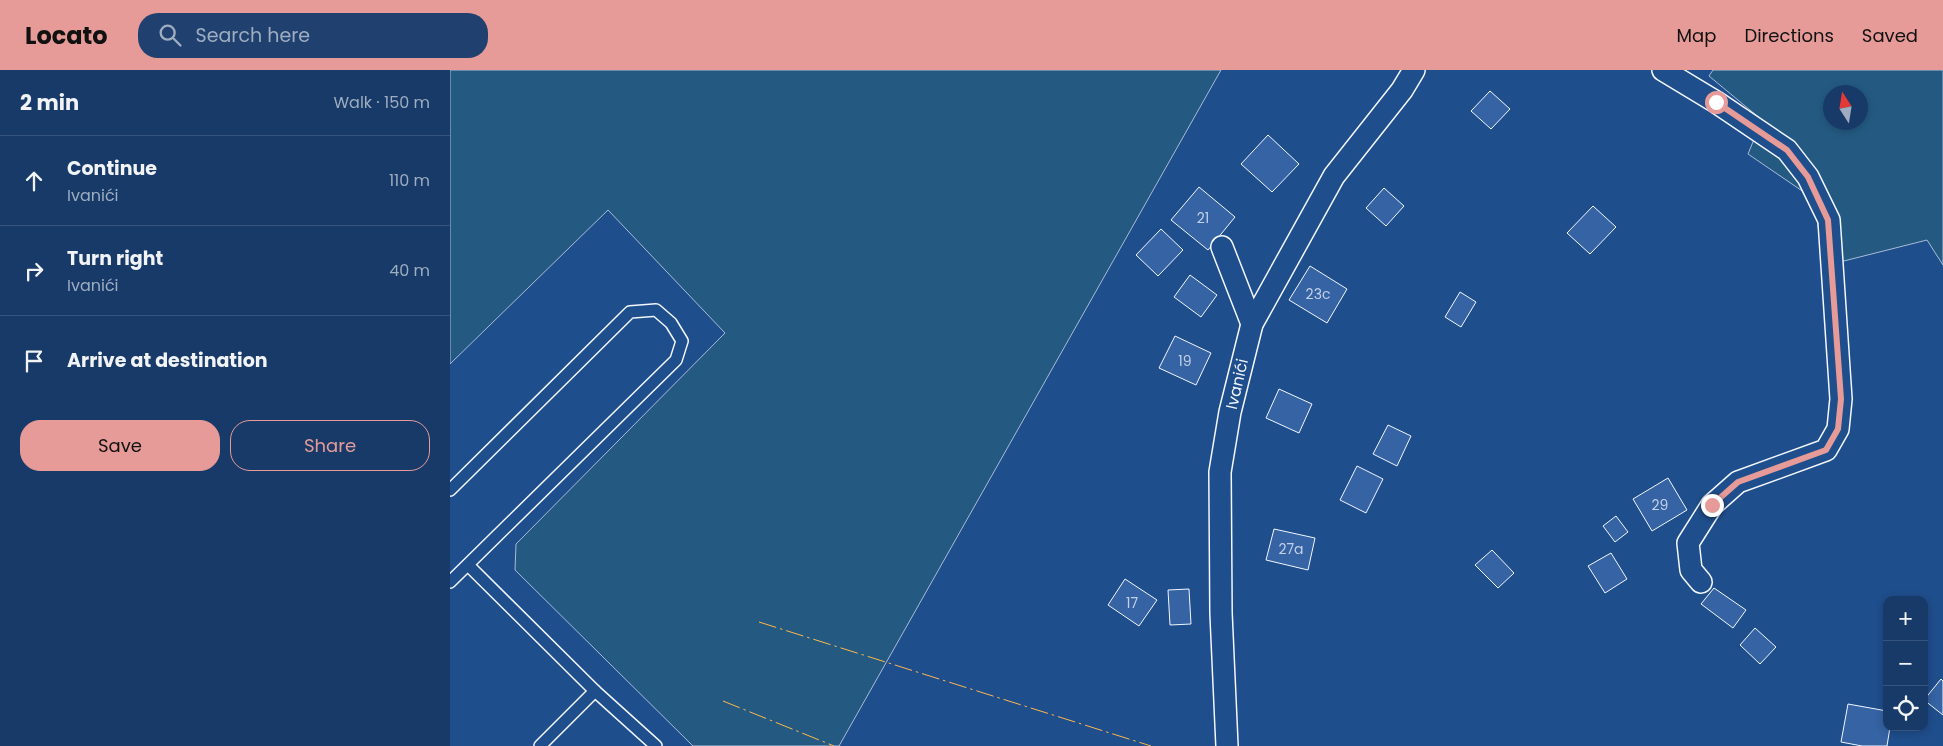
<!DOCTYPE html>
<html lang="en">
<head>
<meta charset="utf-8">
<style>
	body { margin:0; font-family:Poppins,sans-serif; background:#20416f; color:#f1f3f6 }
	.controls { position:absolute; right:15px; bottom:15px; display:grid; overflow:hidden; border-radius:10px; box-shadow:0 2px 8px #0003 }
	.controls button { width:45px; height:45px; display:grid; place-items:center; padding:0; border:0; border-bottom:1px solid #36547d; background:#173a69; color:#f1f3f6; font:25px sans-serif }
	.compass { position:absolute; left:1373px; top:15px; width:45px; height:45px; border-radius:50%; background:#173a69; box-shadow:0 2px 8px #0003; rotate:348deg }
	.stop { position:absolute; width:15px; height:15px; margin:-11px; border:4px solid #e69b98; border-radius:50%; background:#fff }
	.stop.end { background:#e69b98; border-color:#fff; box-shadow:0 1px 5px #0008 }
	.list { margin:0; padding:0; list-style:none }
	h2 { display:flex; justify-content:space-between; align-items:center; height:65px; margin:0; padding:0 20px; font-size:21px }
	h2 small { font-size:16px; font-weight:400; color:#9eadc0 }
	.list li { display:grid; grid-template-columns:32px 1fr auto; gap:15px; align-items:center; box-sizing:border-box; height:90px; padding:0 20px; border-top:1px solid #36547d }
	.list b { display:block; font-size:19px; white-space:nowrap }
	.list p { margin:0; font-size:16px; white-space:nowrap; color:#9eadc0 }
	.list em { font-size:16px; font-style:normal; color:#9eadc0 }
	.actions { display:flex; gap:10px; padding:15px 20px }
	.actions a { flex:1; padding:11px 0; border:1px solid #e69b98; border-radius:20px; text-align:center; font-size:18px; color:#e69b98 }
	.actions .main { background:#e69b98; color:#111 }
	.icon { flex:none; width:28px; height:28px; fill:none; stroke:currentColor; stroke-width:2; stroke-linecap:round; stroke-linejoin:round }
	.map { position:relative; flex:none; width:1493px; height:676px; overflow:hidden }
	header { display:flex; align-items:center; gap:30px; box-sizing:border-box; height:70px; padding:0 25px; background:#e69b98; color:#111 }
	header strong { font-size:24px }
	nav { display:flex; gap:28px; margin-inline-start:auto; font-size:18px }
	.search { width:350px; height:45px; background:#20416f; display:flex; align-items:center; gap:12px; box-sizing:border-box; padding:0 18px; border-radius:20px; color:#9eadc0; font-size:19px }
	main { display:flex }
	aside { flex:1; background:#173a69 }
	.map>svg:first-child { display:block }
	.green { fill:#245a82; stroke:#a8bbd7; fill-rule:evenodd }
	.building { fill:#3563a3; stroke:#f2f6ff }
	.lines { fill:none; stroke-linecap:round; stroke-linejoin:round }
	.lane-casing { stroke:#f2f6ff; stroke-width:14 }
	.street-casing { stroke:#f2f6ff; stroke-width:24 }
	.lane { stroke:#1f4e8c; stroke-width:11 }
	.street { stroke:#1f4e8c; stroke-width:21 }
	.power { stroke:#ffb74d; stroke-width:1; stroke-dasharray:18 4 2.5 4; stroke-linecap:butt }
	.route { stroke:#e69b98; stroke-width:6 }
	.labels { text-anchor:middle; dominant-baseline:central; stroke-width:4; stroke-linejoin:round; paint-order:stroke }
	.number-label { font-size:14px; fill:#c3d1e8 }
	.street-label { font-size:16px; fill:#f2f6ff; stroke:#1f4e8c }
</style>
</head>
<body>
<header>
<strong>Locato</strong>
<div class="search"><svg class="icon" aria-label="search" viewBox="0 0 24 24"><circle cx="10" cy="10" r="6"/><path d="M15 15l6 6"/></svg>Search here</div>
<nav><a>Map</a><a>Directions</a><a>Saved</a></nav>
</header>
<main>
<aside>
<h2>2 min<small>Walk · 150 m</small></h2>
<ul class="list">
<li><svg class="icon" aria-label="ahead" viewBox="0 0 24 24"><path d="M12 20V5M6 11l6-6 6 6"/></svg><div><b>Continue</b><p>Ivanići</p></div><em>110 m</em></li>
<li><svg class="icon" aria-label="right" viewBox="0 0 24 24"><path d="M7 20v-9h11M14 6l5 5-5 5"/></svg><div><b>Turn right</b><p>Ivanići</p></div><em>40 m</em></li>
<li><svg class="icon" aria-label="arrive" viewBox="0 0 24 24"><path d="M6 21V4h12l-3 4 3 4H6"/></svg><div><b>Arrive at destination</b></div></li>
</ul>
<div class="actions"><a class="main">Save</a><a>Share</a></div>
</aside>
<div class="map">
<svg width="1493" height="676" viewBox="0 0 1493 676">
	<rect width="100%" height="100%" fill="#1f4e8c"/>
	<g class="green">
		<path d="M 0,0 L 771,0 L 389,676 L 243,676 L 65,500 L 66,474 L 275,263 L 158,140 L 0,294 Z"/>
		<path d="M 1263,0 L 1493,0 L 1493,195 L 1477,170 L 1374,196 L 1364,129 L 1298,84 L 1312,50 L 1259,6 ZM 1380,22 L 1410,22 L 1410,52 L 1380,52 Z"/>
	</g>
	<g class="building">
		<path d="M 1040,21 L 1060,39 L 1041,59 L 1021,41 Z"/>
		<path d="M 818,65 L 849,94 L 822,122 L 791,94 Z"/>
		<path d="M 749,117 L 785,147 L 758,180 L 721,150 Z"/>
		<path d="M 934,118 L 954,136 L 936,156 L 916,138 Z"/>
		<path d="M 1143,136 L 1166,157 L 1140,184 L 1117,163 Z"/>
		<path d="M 711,159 L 733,180 L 708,206 L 686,185 Z"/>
		<path d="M 860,196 L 897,219 L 877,253 L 839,230 Z"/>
		<path d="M 740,205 L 767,225 L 751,247 L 724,227 Z"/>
		<path d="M 1010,222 L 1026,232 L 1011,257 L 995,247 Z"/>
		<path d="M 725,266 L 761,283 L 746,315 L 709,298 Z"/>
		<path d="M 829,319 L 862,334 L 849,363 L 816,348 Z"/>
		<path d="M 938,355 L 961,366 L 947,396 L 923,384 Z"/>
		<path d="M 907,396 L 933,409 L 916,443 L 890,430 Z"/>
		<path d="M 1218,408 L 1237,440 L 1202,461 L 1183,429 Z"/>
		<path d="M 1166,446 L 1178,462 L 1165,472 L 1153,456 Z"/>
		<path d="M 824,459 L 865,468 L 858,500 L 816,490 Z"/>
		<path d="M 1042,480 L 1064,503 L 1048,518 L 1025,495 Z"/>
		<path d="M 1161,483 L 1177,509 L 1155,523 L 1138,496 Z"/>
		<path d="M 675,509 L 707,530 L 689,556 L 658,535 Z"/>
		<path d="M 1264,518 L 1296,540 L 1283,558 L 1251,534 Z"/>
		<path d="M 739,519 L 741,554 L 720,555 L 718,520 Z"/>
		<path d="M 1305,558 L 1326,577 L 1310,594 L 1290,575 Z"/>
		<path d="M 1491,609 L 1493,611 L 1493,645 L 1474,630 Z"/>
		<path d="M 1398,634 L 1437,641 L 1437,657 L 1440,657 L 1437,676 L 1412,676 L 1391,672 Z"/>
	</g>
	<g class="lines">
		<g class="lane-casing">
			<g id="lane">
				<path d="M 0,420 L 180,242 L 206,240 L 221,253 L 232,271 L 226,290 L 0,512"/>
				<path d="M 18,495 L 145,621 L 206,676"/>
				<path d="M 90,676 L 145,621"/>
			</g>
		</g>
		<g class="street-casing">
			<g id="street">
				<path d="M 1213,0 L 1266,32 L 1337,80 L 1358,107 L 1379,150 L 1391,329 L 1388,359 L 1376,380 L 1288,412 L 1262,435 L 1238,473 L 1241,500 L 1251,512"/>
				<path d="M 772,177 L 802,254"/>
				<path d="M 777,676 L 771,543 L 770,402 L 780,342 L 802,254 L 884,106 L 952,20 L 964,0"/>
			</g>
		</g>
		<use href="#lane" class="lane"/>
		<use href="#street" class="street"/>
		<g class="power">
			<path d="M 309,552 L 701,676"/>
			<path d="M 273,631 L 384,676"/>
		</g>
	</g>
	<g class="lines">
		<path class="route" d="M 1262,435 L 1288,412 L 1376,380 L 1388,359 L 1391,329 L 1378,150 L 1358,107 L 1337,80 L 1266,32"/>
	</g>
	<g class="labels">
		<g class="number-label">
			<text x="753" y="148">21</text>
			<text x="868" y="224">23c</text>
			<text x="735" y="291">19</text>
			<text x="1210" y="435">29</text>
			<text x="841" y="479">27a</text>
			<text x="682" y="533">17</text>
		</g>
		<g class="street-label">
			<text transform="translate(787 314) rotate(-77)">Ivanići</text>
		</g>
	</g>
</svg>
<div class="controls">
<button>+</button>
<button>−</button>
<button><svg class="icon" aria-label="locate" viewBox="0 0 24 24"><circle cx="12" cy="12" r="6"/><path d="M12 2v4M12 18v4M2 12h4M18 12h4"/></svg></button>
</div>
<svg class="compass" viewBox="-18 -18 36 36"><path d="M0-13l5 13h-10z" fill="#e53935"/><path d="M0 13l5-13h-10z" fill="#9eadc0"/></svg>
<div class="stop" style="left:1266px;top:32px"></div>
<div class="stop end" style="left:1262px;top:435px"></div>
</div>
</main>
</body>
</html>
